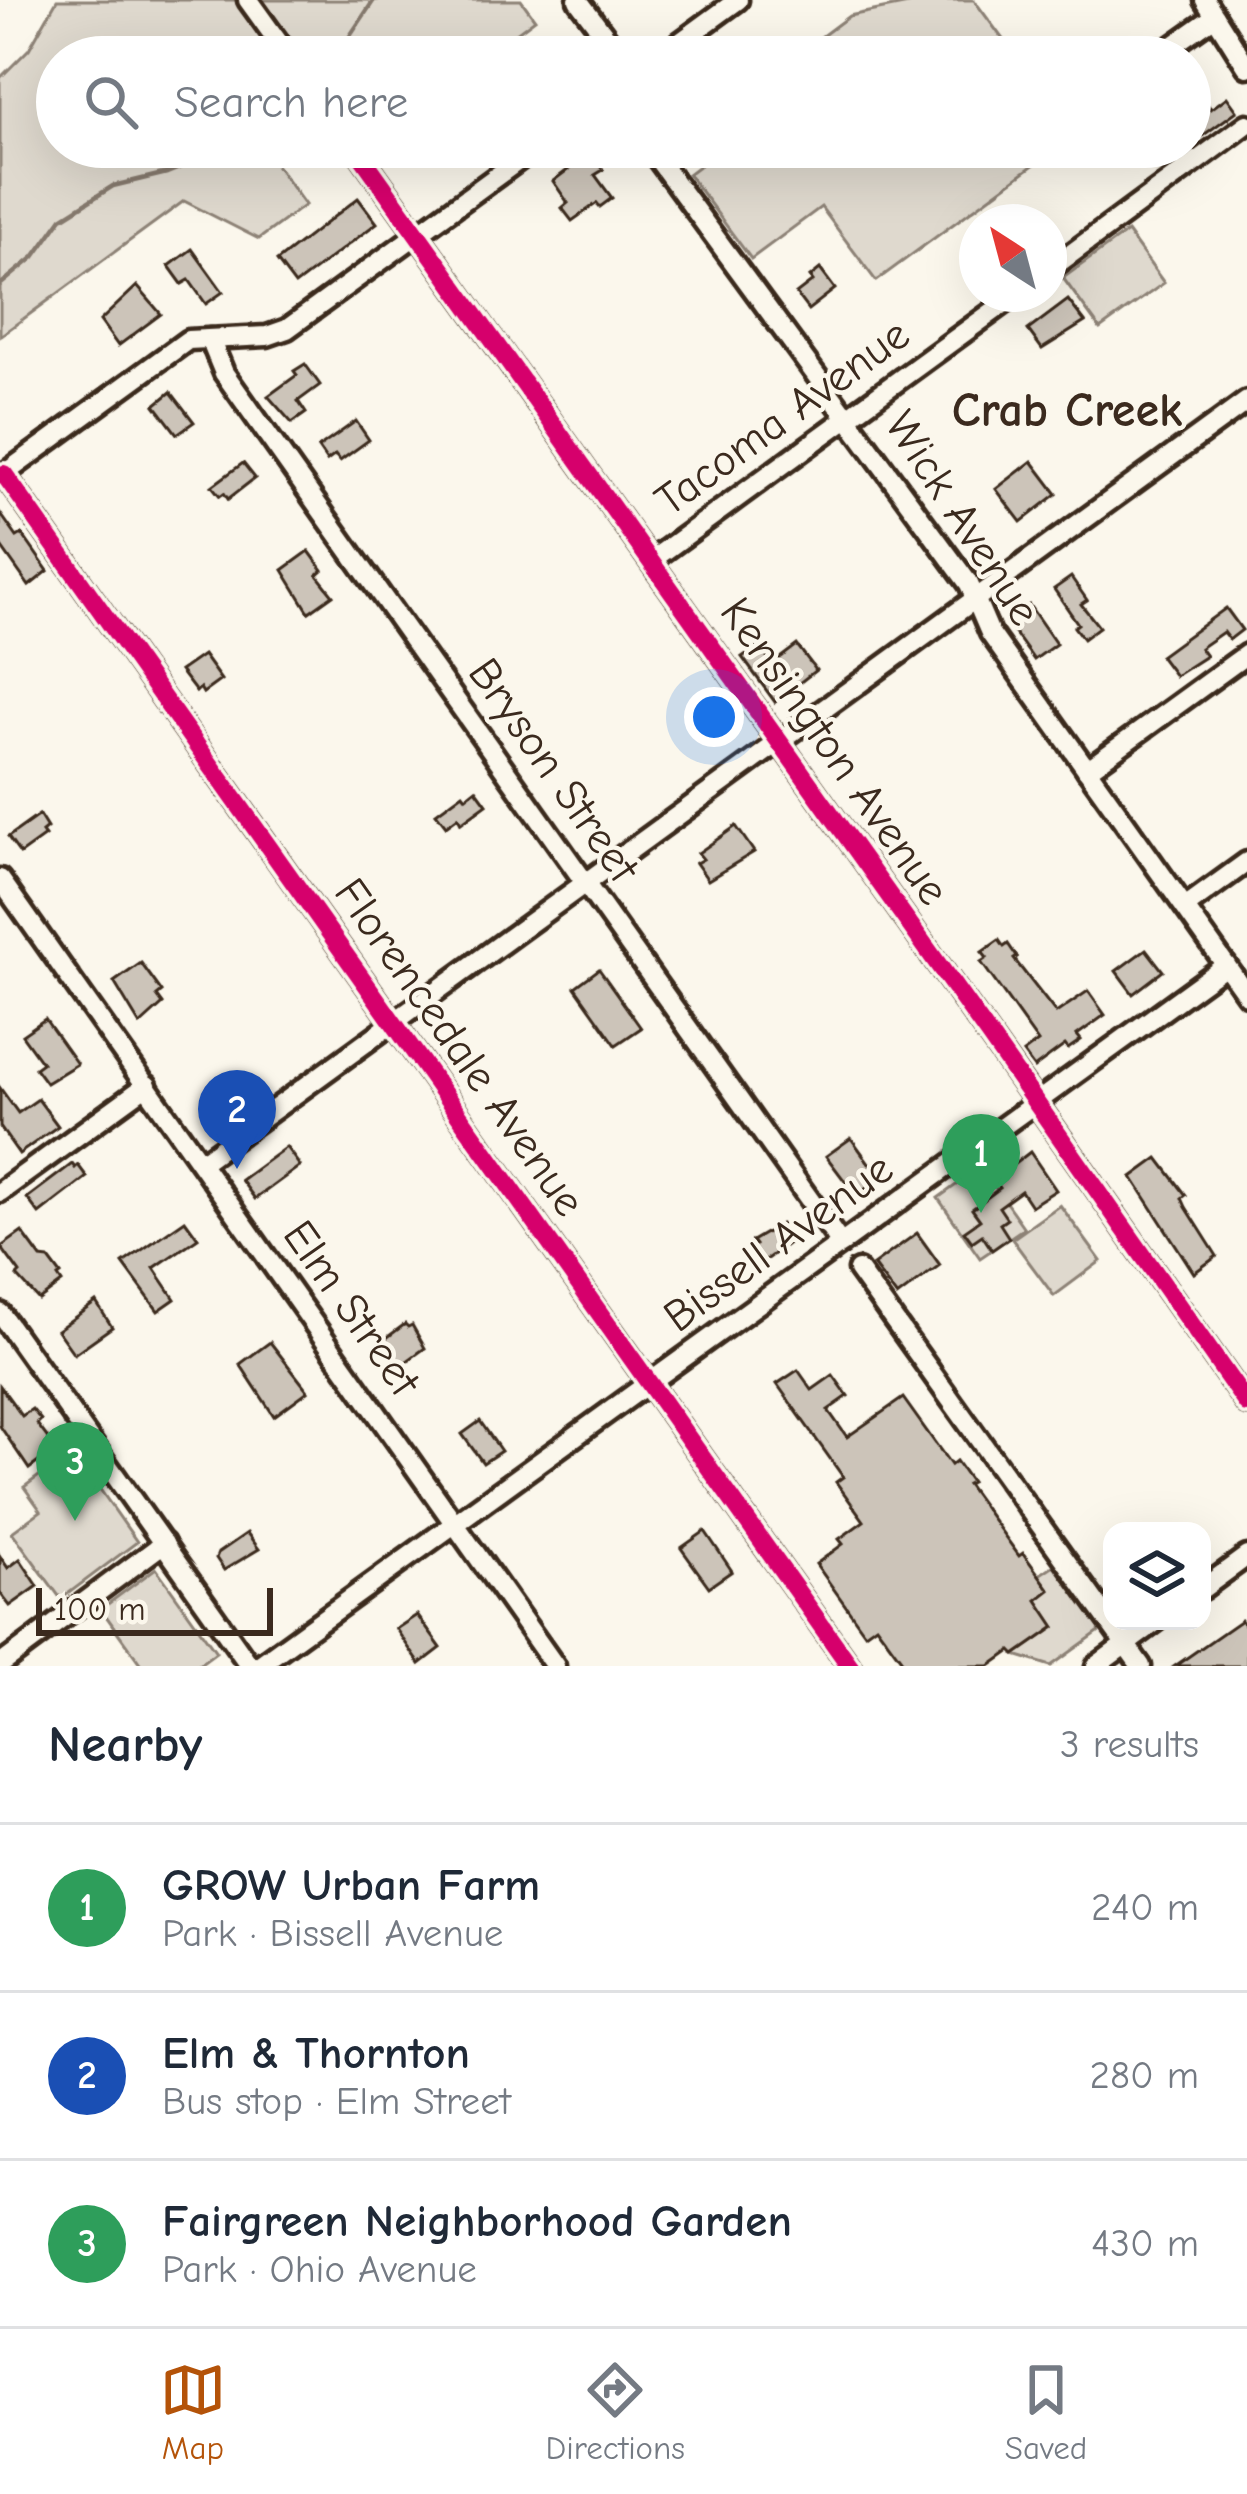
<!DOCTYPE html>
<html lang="en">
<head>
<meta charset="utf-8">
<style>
	body { margin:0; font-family:"Comic Neue",sans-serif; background:#f6f6f7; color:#1f2937 }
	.controls { position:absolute; right:36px; bottom:36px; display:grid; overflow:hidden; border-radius:24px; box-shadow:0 12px 48px #0002 }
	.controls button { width:108px; height:108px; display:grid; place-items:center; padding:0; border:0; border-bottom:3px solid #e0e1e3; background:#fff; color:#1f2937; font:60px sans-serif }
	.compass { position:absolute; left:959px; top:204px; width:108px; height:108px; border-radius:50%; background:#fff; box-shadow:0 12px 48px #0002; rotate:324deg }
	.scale { position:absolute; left:36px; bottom:30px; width:237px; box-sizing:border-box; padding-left:12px; border:6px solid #3b2a1e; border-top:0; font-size:33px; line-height:42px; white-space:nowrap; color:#3b2a1e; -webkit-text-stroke:9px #fbf7ec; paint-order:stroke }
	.you { position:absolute; left:714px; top:717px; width:42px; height:42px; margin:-30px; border:9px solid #fff; border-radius:50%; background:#1a73e8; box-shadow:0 0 0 18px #1a73e833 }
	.badge { display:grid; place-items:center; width:78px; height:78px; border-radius:50%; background:#b45309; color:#fff; font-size:39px; font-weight:700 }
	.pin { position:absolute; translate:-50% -99px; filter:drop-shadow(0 3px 6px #0008) }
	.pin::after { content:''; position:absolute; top:63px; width:42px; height:36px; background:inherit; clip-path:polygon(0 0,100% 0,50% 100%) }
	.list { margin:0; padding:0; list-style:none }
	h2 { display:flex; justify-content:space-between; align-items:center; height:156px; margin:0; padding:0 48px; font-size:51px }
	h2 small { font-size:39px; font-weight:400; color:#747a83 }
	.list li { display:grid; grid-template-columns:78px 1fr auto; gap:36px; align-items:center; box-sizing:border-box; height:168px; padding:0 48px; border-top:3px solid #e0e1e3 }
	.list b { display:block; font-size:45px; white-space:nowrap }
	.list p { margin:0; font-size:39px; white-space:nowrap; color:#747a83 }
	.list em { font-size:39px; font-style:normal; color:#747a83 }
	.icon { flex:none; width:66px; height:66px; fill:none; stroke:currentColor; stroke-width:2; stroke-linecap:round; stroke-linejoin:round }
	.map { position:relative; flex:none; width:1247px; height:1666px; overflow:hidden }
	.search { position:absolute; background:#fff; box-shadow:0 12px 48px #0002; left:36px; right:36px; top:36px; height:132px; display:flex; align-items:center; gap:30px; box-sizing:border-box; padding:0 42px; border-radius:66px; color:#747a83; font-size:45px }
	.sheet { height:660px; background:#fff }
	nav { display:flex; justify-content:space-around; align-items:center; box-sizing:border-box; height:168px; border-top:3px solid #e0e1e3; background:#fff; font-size:33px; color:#747a83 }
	nav a { display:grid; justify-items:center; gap:6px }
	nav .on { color:#b45309 }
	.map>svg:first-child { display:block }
	.green { fill:#dfd9ce; stroke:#8d8276; stroke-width:3 }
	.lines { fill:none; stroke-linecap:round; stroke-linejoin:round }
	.stream { stroke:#85796d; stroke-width:4.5 }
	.building { fill:#ccc4b9; stroke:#3b2a1e; stroke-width:3 }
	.minor-casing { stroke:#3b2a1e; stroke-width:27 }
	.minor { stroke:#fbf7ec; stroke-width:18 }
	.cycleway-casing { stroke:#fbf7ec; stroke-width:26 }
	.cycleway { stroke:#d6006c; stroke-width:18 }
	.labels { text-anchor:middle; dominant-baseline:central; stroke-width:9; stroke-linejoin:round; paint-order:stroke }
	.street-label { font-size:45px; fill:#3b2a1e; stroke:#fbf7ec }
	.neighbourhood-label { font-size:48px; font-weight:bold; fill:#3b2a1e; stroke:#fbf7ec }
</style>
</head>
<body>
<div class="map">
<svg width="1247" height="1666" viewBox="0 0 1247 1666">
	<rect width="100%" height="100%" fill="#fbf7ec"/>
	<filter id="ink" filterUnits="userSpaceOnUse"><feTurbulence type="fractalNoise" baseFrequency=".00833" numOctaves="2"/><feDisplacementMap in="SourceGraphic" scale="24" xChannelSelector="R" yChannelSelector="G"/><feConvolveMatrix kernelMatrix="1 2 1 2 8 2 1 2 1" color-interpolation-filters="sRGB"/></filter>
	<g filter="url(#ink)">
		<g class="green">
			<path d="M 57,0 L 521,0 L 535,19 L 484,57 L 57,57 L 57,147 L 268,147 L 265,150 L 305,205 L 259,239 L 184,201 L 0,336 L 0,78 L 29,49 Z"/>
			<path d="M 928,0 L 974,0 L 1016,57 L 794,57 L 849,16 Z"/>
			<path d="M 724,147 L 1058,147 L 876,281 L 821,207 L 751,259 L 688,174 Z"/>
			<path d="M 1127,232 L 1164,283 L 1100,329 L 1063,278 Z"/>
			<path d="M 981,1167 L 1024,1228 L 980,1258 L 938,1198 Z"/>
			<path d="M 1060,1205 L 1101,1261 L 1054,1296 L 1012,1239 Z"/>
			<path d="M 73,1451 L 137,1542 L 61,1599 L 12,1532 L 41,1511 L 24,1487 Z"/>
			<path d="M 1054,1565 L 1101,1630 L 1051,1666 L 1015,1655 L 1055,1627 L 1037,1600 L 1039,1575 Z"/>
			<path d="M 156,1568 L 216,1652 L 197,1666 L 142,1666 L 101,1609 Z"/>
		</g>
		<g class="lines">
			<g class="stream">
				<path d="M 336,57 L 374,0"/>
				<path d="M 0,285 L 34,257 L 62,218 L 113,186 L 167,173 L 231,147"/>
			</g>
		</g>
		<g class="building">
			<path d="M 1202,97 L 1211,109 L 1227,97 L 1237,111 L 1201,137 L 1190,122 L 1190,105 Z"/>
			<path d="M 590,153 L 603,170 L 595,175 L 612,198 L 600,207 L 597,203 L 572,221 L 562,208 L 568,203 L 553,181 Z"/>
			<path d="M 358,198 L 377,223 L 295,285 L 277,261 Z"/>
			<path d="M 192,249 L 223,292 L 206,304 L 189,280 L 182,284 L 169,266 Z"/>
			<path d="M 820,269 L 835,289 L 808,310 L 796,294 L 813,281 L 810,277 Z"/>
			<path d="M 137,286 L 161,314 L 118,346 L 100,321 Z"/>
			<path d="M 1068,300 L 1085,322 L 1042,349 L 1028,330 Z"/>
			<path d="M 305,364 L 320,385 L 298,401 L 306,413 L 292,423 L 268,396 L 297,375 L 294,371 Z"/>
			<path d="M 171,392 L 194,422 L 177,434 L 155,405 Z"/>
			<path d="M 356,421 L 369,440 L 340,461 L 335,455 L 327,461 L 318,448 Z"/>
			<path d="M 1032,461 L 1057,494 L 1021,522 L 996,489 Z"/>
			<path d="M 243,463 L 255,478 L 228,499 L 224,493 L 220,496 L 212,486 Z"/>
			<path d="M 0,513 L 17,537 L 22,534 L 48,571 L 29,586 L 0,545 Z"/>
			<path d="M 309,551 L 323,570 L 317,575 L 333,595 L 309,612 L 283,570 Z"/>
			<path d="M 1071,577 L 1087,600 L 1081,604 L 1099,627 L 1083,639 L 1074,627 L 1078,624 L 1054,589 Z"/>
			<path d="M 1029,605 L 1056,644 L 1034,660 L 1006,621 Z"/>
			<path d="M 1226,608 L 1242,630 L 1229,640 L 1223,632 L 1200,648 L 1206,656 L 1175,676 L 1160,656 Z"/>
			<path d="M 759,645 L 772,664 L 797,645 L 816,670 L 775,702 L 742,657 Z"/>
			<path d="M 203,655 L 221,680 L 203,693 L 200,688 L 196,692 L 180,671 Z"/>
			<path d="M 476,789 L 487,804 L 461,823 L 458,817 L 446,826 L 436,813 L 463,793 L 466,797 Z"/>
			<path d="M 39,815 L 47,828 L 42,832 L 45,836 L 20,854 L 8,837 Z"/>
			<path d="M 736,826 L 754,852 L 708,880 L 696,863 L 703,859 L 698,853 Z"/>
			<path d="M 999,940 L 1004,947 L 1008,944 L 1017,957 L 1014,959 L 1056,1013 L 1088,991 L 1105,1015 L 1077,1035 L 1081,1040 L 1068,1049 L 1065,1045 L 1034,1068 L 1023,1053 L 1038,1042 L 981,962 L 987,958 L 982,952 Z"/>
			<path d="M 1146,949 L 1163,971 L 1133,994 L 1116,971 Z"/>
			<path d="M 141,963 L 162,992 L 157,996 L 163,1004 L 140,1025 L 114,982 Z"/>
			<path d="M 599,969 L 641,1028 L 616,1045 L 575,987 Z"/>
			<path d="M 45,1019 L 77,1064 L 46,1083 L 35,1068 L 42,1063 L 22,1035 Z"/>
			<path d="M 0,1088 L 18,1113 L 38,1099 L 58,1126 L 19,1154 L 0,1127 Z"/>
			<path d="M 851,1138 L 880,1178 L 856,1196 L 826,1156 Z"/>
			<path d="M 286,1147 L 300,1166 L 255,1199 L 241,1180 Z"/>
			<path d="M 1030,1152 L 1056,1190 L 1031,1206 L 1021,1191 L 999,1207 L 1007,1219 L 1000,1224 L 1009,1238 L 992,1250 L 982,1235 L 972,1242 L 964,1231 L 980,1220 L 972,1209 L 1000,1188 L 991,1175 L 1005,1165 L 1008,1169 Z"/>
			<path d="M 1158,1158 L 1186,1195 L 1182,1198 L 1186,1207 L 1217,1256 L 1194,1273 L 1132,1177 Z"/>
			<path d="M 72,1164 L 75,1168 L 78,1165 L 87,1177 L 39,1214 L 27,1198 Z"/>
			<path d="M 185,1220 L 198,1238 L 154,1268 L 175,1299 L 158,1311 L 123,1263 Z"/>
			<path d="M 781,1224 L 793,1240 L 753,1269 L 742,1254 L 755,1245 L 752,1241 Z"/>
			<path d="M 22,1232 L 41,1258 L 49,1259 L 61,1275 L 58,1277 L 62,1283 L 39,1300 L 17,1276 L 20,1273 L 1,1247 Z"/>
			<path d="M 917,1233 L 940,1265 L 897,1297 L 873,1265 Z"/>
			<path d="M 96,1302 L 112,1327 L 74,1354 L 57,1330 Z"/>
			<path d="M 405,1324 L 408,1327 L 412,1325 L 425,1348 L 399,1367 L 384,1346 L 388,1343 L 385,1339 Z"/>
			<path d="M 270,1342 L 308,1391 L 274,1416 L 240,1364 Z"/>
			<path d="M 798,1370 L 812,1390 L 833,1375 L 848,1396 L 828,1410 L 847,1437 L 903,1398 L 951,1465 L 956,1461 L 971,1482 L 967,1484 L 1019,1556 L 1023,1553 L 1050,1590 L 1037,1600 L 1055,1627 L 1015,1655 L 1011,1651 L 990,1666 L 906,1666 L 876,1625 L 865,1633 L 816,1564 L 843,1544 L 839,1539 L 864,1521 L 836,1482 L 843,1477 L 777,1384 Z"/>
			<path d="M 0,1386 L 22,1416 L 32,1409 L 41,1420 L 37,1424 L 56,1449 L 29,1469 L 0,1426 Z"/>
			<path d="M 480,1421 L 501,1451 L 483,1463 L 462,1434 Z"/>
			<path d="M 705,1531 L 732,1571 L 709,1587 L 681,1548 Z"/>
			<path d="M 247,1533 L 259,1549 L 224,1570 L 216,1558 L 218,1553 Z"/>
			<path d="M 0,1556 L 8,1568 L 20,1559 L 38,1586 L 10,1606 L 0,1593 Z"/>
			<path d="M 417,1615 L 441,1648 L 420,1664 L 396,1629 Z"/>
			<path d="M 1241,1620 L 1247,1629 L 1247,1666 L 1175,1666 Z"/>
		</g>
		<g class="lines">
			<g class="minor-casing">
				<g id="minor">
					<path d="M 248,0 L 289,57"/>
					<path d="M 578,0 L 621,57"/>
					<path d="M 1205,0 L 1247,67"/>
					<path d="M 660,57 L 738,0"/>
					<path d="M 1157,57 L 1215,16"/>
					<path d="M 355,147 L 990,1037 L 1247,1404"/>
					<path d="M 649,147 L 969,584 L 990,633 L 1247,995"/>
					<path d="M 1049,270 L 1247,124"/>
					<path d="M 210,339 L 224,373 L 841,1244"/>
					<path d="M 4,474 L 850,1666"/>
					<path d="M 0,477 L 188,340 L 267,336 L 287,329 L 537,147"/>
					<path d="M 652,560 L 1017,294"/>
					<path d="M 1087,770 L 1247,654"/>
					<path d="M 0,879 L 555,1666"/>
					<path d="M 1185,907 L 1247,862"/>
					<path d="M 202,1162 L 1247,401"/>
					<path d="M 0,1192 L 147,1085"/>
					<path d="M 858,1270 L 1141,1666"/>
					<path d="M 0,1313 L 250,1666"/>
					<path d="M 1202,1589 L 1247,1556"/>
					<path d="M 0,1665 L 164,1543"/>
					<path d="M 258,1666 L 1226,965"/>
					<path d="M 1096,1666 L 1157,1621"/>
				</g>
			</g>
			<use href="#minor" class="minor"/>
			<g class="cycleway-casing">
				<g id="cycleway">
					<path d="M 355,147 L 990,1037 L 1247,1404"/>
					<path d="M 4,474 L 850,1666"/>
				</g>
			</g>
			<use href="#cycleway" class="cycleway"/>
		</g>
	</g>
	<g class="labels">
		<g class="street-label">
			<text transform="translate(782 417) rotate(-36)">Tacoma Avenue</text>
			<text transform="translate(963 518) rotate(57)">Wick Avenue</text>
			<text transform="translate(835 751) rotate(55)">Kensington Avenue</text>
			<text transform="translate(554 770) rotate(55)">Bryson Street</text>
			<text transform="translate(460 1047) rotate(55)">Florencedale Avenue</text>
			<text transform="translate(778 1242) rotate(-36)">Bissell Avenue</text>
			<text transform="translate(352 1308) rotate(55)">Elm Street</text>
		</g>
		<g class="neighbourhood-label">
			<text x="1067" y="410">Crab Creek</text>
		</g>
	</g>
</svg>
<div class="controls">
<button><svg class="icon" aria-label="layers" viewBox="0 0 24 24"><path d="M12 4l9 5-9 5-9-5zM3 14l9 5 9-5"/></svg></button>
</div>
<svg class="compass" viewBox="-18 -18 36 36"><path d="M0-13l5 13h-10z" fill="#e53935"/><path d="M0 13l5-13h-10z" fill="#747a83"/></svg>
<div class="scale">100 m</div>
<div class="you"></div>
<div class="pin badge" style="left:981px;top:1213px;background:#2e9e5b">1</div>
<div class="pin badge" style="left:237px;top:1169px;background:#1a4fb4">2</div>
<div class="pin badge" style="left:75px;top:1521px;background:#2e9e5b">3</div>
<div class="search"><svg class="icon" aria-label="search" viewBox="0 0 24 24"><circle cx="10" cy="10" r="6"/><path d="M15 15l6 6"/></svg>Search here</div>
</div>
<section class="sheet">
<h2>Nearby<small>3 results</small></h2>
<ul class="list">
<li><span class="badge" style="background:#2e9e5b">1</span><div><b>GROW Urban Farm</b><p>Park · Bissell Avenue</p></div><em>240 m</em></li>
<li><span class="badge" style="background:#1a4fb4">2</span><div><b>Elm &amp; Thornton</b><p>Bus stop · Elm Street</p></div><em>280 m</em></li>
<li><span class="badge" style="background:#2e9e5b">3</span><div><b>Fairgreen Neighborhood Garden</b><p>Park · Ohio Avenue</p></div><em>430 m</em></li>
</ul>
</section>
<nav>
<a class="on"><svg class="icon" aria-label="map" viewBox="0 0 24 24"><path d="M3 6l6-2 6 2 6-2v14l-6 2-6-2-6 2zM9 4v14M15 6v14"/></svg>Map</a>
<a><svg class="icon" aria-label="directions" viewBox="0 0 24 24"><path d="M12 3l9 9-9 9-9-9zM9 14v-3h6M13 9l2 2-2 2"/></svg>Directions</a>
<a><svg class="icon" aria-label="saved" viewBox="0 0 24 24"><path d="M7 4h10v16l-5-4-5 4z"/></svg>Saved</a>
</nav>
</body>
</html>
